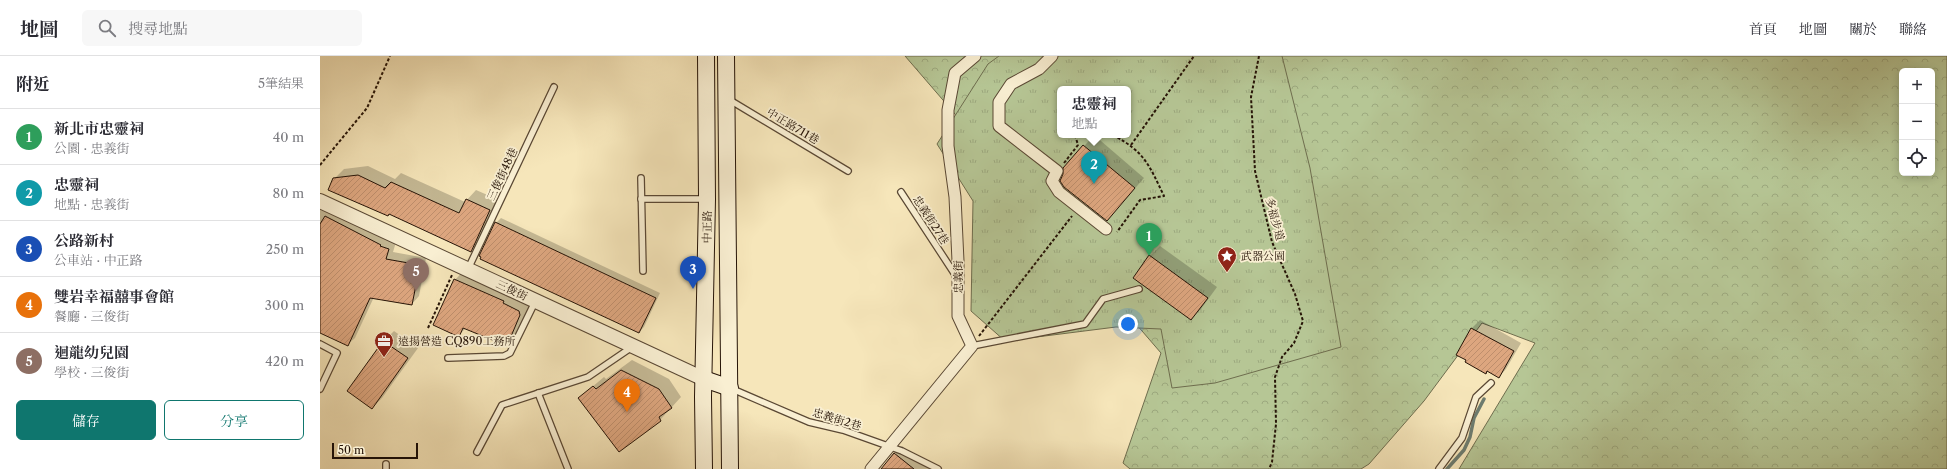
<!DOCTYPE html>
<html lang="zh-TW">
<head>
<meta charset="utf-8">
<style>
	body { margin:0; font-family:"Libre Caslon Text","Noto Serif TC",serif; background:#f7f7f7; color:#2b2b33 }
	.controls { position:absolute; right:12px; top:12px; display:grid; overflow:hidden; border-radius:6px; box-shadow:0 2px 10px #0003 }
	.controls button { width:36px; height:36px; display:grid; place-items:center; padding:0; border:0; border-bottom:1px solid #e1e1e2; background:#fff; color:#2b2b33; font:20px sans-serif }
	.scale { position:absolute; left:12px; bottom:10px; width:86px; box-sizing:border-box; padding-left:4px; border:2px solid #261407; border-top:0; font-size:11px; line-height:14px; white-space:nowrap; color:#261407; -webkit-text-stroke:3px #f9efd2; paint-order:stroke }
	.you { position:absolute; left:808px; top:268px; width:14px; height:14px; margin:-10px; border:3px solid #fff; border-radius:50%; background:#1a73e8; box-shadow:0 0 0 6px #1a73e833 }
	.badge { display:grid; place-items:center; width:26px; height:26px; border-radius:50%; background:#0f766e; color:#fff; font-size:13px; font-weight:700 }
	.pin { position:absolute; translate:-50% -33px; filter:drop-shadow(0 1px 2px #0008) }
	.pin::after { content:''; position:absolute; top:21px; width:14px; height:12px; background:inherit; clip-path:polygon(0 0,100% 0,50% 100%) }
	.popup { position:absolute; left:737px; top:30px; width:74px; height:52px; box-sizing:border-box; display:grid; place-content:center; border-radius:6px; background:#fff; filter:drop-shadow(0 1px 3px #0005); font-size:13px; white-space:nowrap; color:#7c7c81 }
	.popup b { font-size:15px; color:#2b2b33 }
	.popup::after { content:''; position:absolute; left:50%; top:100%; margin-left:-8px; border:8px solid transparent; border-top-color:#fff }
	.list { margin:0; padding:0; list-style:none }
	h2 { display:flex; justify-content:space-between; align-items:center; height:52px; margin:0; padding:0 16px; font-size:17px }
	h2 small { font-size:13px; font-weight:400; color:#7c7c81 }
	.list li { display:grid; grid-template-columns:26px 1fr auto; gap:12px; align-items:center; box-sizing:border-box; height:56px; padding:0 16px; border-top:1px solid #e1e1e2 }
	.list b { display:block; font-size:15px; white-space:nowrap }
	.list p { margin:0; font-size:13px; white-space:nowrap; color:#7c7c81 }
	.list em { font-size:13px; font-style:normal; color:#7c7c81 }
	.actions { display:flex; gap:8px; padding:12px 16px }
	.actions a { flex:1; padding:9px 0; border:1px solid #0f766e; border-radius:6px; text-align:center; font-size:14px; color:#0f766e }
	.actions .main { background:#0f766e; color:#fff }
	.icon { flex:none; width:22px; height:22px; fill:none; stroke:currentColor; stroke-width:2; stroke-linecap:round; stroke-linejoin:round }
	.map { position:relative; flex:none; width:1627px; height:413px; overflow:hidden }
	header { display:flex; align-items:center; gap:24px; box-sizing:border-box; height:56px; padding:0 20px; background:#fff; border-bottom:1px solid #e1e1e2 }
	header strong { font-size:19px }
	nav { display:flex; gap:22px; margin-inline-start:auto; font-size:14px }
	.search { width:280px; height:36px; background:#f7f7f7; display:flex; align-items:center; gap:10px; box-sizing:border-box; padding:0 14px; border-radius:6px; color:#7c7c81; font-size:15px }
	main { display:flex }
	aside { flex:1; background:#fff }
	.map>svg:first-child { display:block }
	.forest { fill:url(#forest-crowns); stroke:#6e6d4e; fill-rule:evenodd }
	.park { fill:url(#park-tufts); stroke:#6e6d4e; fill-rule:evenodd }
	.shadow { fill:#0003 }
	.lines { fill:none; stroke-linecap:round; stroke-linejoin:round }
	.stream { stroke:#6d7b6e; stroke-width:3.5 }
	.building { fill:url(#building-hatch); stroke:#261407 }
	.service-casing { stroke:#5a4834; stroke-width:8 }
	.minor-casing { stroke:#5a4834; stroke-width:13 }
	.tertiary-casing { stroke:#5a4834; stroke-width:16 }
	.secondary-casing { stroke:#261407; stroke-width:18 }
	.path { stroke:#261407; stroke-width:2; stroke-dasharray:3 2; stroke-linecap:butt }
	.service { stroke:#f9efd2; stroke-width:5.5 }
	.minor { stroke:#f9efd2; stroke-width:11 }
	.tertiary { stroke:#f9efd2; stroke-width:14 }
	.secondary { stroke:#f9efd2; stroke-width:16 }
	.labels { text-anchor:middle; dominant-baseline:central; stroke-width:3.5; stroke-linejoin:round; paint-order:stroke }
	.street-label { font-size:11px; fill:#261407; stroke:#f9efd2 }
	.poi-label { font-size:11px; fill:#261407; stroke:#f9efd2; text-anchor:start }
</style>
</head>
<body>
<header>
<strong>地圖</strong>
<div class="search"><svg class="icon" aria-label="search" viewBox="0 0 24 24"><circle cx="10" cy="10" r="6"/><path d="M15 15l6 6"/></svg>搜尋地點</div>
<nav><a>首頁</a><a>地圖</a><a>關於</a><a>聯絡</a></nav>
</header>
<main>
<aside>
<h2>附近<small>5筆結果</small></h2>
<ul class="list">
<li><span class="badge" style="background:#2e9e5b">1</span><div><b>新北市忠靈祠</b><p>公園 · 忠義街</p></div><em>40 m</em></li>
<li><span class="badge" style="background:#0f9aa8">2</span><div><b>忠靈祠</b><p>地點 · 忠義街</p></div><em>80 m</em></li>
<li><span class="badge" style="background:#1a4fb4">3</span><div><b>公路新村</b><p>公車站 · 中正路</p></div><em>250 m</em></li>
<li><span class="badge" style="background:#e8710a">4</span><div><b>雙岩幸福囍事會館</b><p>餐廳 · 三俊街</p></div><em>300 m</em></li>
<li><span class="badge" style="background:#8d6e63">5</span><div><b>迴龍幼兒園</b><p>學校 · 三俊街</p></div><em>420 m</em></li>
</ul>
<div class="actions"><a class="main">儲存</a><a>分享</a></div>
</aside>
<div class="map">
<svg width="1627" height="413" viewBox="0 0 1627 413">
	<defs>
		<pattern id="forest-crowns" width="20" height="18" patternUnits="userSpaceOnUse"><rect width="20" height="18" fill="#b6c695"/><path d="M2 6a3 3 0 1 1 6 0M12 15a3 3 0 1 1 6 0" fill="none" stroke="#9ca97f"/></pattern>
		<pattern id="park-tufts" width="24" height="20" patternUnits="userSpaceOnUse"><rect width="24" height="20" fill="#b6c695"/><path d="M3 7l-1-3M5 7V3M7 7l1-3M15 17l-1-3M17 17v-4M19 17l1-3" fill="none" stroke="#9ca97f"/></pattern>
		<pattern id="building-hatch" width="6" height="6" patternUnits="userSpaceOnUse"><rect width="6" height="6" fill="#dda67f"/><path d="M-1 1l2-2M0 6l6-6M5 7l2-2" fill="none" stroke="#be8e6c"/></pattern>
	</defs>
	<rect width="100%" height="100%" fill="#f6e6ba"/>
	<filter id="stains"><feTurbulence type="fractalNoise" baseFrequency=".005" numOctaves="4"/><feColorMatrix values="0 0 0 0 .2 0 0 0 0 .09 0 0 0 0 .02 0 0 0 .5 -.17"/></filter>
	<radialGradient id="worn" r=".72"><stop offset=".6" stop-color="#630" stop-opacity="0"/><stop offset="1" stop-color="#630" stop-opacity=".3"/></radialGradient>
	<path class="forest" d="M 585,0 L 1627,0 L 1627,413 L 1139,413 L 1215,287 L 1162,267 L 1104,345 L 1049,408 L 1041,413 L 810,413 L 803,407 L 841,297 ZM 1582,15 L 1612,15 L 1612,117 L 1582,117 ZM 740,33 L 808,33 L 808,79 L 740,79 Z"/>
	<path class="park" d="M 679,0 L 962,0 L 990,112 L 1021,291 L 895,327 L 852,332 L 841,273 L 796,271 L 685,285 L 651,255 L 653,145 L 617,88 L 668,8 ZM 740,33 L 808,33 L 808,79 L 740,79 Z"/>
	<g class="shadow">
		<path d="M 774,79 L 824,122 L 797,153 L 744,118 L 744,113 Z"/>
		<path d="M 48,110 L 75,123 L 81,117 L 145,146 L 156,134 L 179,144 L 161,185 L 151,195 L 70,157 L 68,159 L 14,123 L 24,113 Z"/>
		<path d="M 0,146 L 76,186 L 73,196 L 106,202 L 99,240 L 92,248 L 54,241 L 35,282 L 27,289 L 0,276 Z"/>
		<path d="M 181,162 L 340,237 L 324,271 L 319,276 L 176,167 Z"/>
		<path d="M 840,190 L 897,231 L 881,253 L 871,263 L 830,200 Z"/>
		<path d="M 147,211 L 212,246 L 199,276 L 187,289 L 146,272 L 138,280 L 135,224 Z"/>
		<path d="M 1160,264 L 1201,287 L 1186,313 L 1179,321 L 1168,315 L 1166,317 L 1137,298 L 1152,272 Z"/>
		<path d="M 74,275 L 98,292 L 62,342 L 52,352 L 28,335 L 64,285 Z"/>
		<path d="M 312,304 L 349,323 L 361,341 L 340,364 L 259,342 L 284,321 L 286,323 Z"/>
		<path d="M 582,390 L 612,413 L 563,413 Z"/>
	</g>
	<g class="lines">
		<path class="stream" d="M 1127,413 L 1144,394 L 1150,381 L 1154,362 L 1164,343"/>
	</g>
	<g class="building">
		<path d="M 763,89 L 815,132 L 787,165 L 744,131 L 740,125 L 743,118 L 743,112 Z"/>
		<path d="M 38,119 L 65,132 L 71,126 L 139,157 L 146,143 L 170,154 L 151,196 L 69,158 L 68,160 L 8,134 L 13,122 Z"/>
		<path d="M 5,160 L 61,189 L 60,190 L 69,193 L 66,203 L 100,209 L 92,249 L 50,242 L 28,290 L 0,277 L 0,168 Z"/>
		<path d="M 175,166 L 336,242 L 319,277 L 160,203 L 161,201 L 159,200 Z"/>
		<path d="M 829,199 L 888,242 L 871,264 L 813,222 Z"/>
		<path d="M 134,223 L 184,245 L 183,247 L 199,255 L 200,259 L 187,290 L 143,272 L 139,281 L 113,269 Z"/>
		<path d="M 1151,272 L 1194,295 L 1179,322 L 1167,315 L 1166,318 L 1145,306 L 1146,304 L 1136,299 Z"/>
		<path d="M 63,285 L 88,302 L 52,353 L 27,335 Z"/>
		<path d="M 301,314 L 339,333 L 352,352 L 339,361 L 341,365 L 299,396 L 258,342 L 273,330 L 276,333 Z"/>
		<path d="M 574,397 L 594,413 L 561,413 Z"/>
	</g>
	<g class="lines">
		<g class="service-casing">
			<g id="service">
				<path d="M 408,43 L 528,115"/>
				<path d="M 321,122 L 323,215"/>
				<path d="M 581,136 L 636,220"/>
				<path d="M 321,143 L 385,143"/>
				<path d="M 148,213 L 234,31"/>
				<path d="M 0,288 L 17,297 L 0,333"/>
				<path d="M 652,290 L 765,268 L 783,243 L 819,233"/>
				<path d="M 128,302 L 184,300 L 190,297 L 215,246"/>
				<path d="M 410,332 L 489,366 L 523,374 L 582,395 L 618,413"/>
				<path d="M 218,337 L 248,413"/>
				<path d="M 157,396 L 182,349 L 268,321 L 312,291"/>
				<path d="M 66,413 L 66,408"/>
				<path d="M 1119,413 L 1142,382 L 1156,341 L 1171,327"/>
			</g>
		</g>
		<g class="minor-casing">
			<g id="minor">
				<path d="M 732,0 L 719,13 L 691,28 L 679,46 L 679,70 L 737,115 L 732,125 L 739,136 L 786,173"/>
				<path d="M 551,413 L 652,290 L 638,260 L 638,205 L 635,141 L 628,90 L 628,54 L 635,17 L 655,0"/>
			</g>
		</g>
		<g class="tertiary-casing">
			<path id="tertiary" d="M 0,145 L 384,323"/>
		</g>
		<g class="secondary-casing">
			<g id="secondary">
				<path d="M 406,0 L 410,413"/>
				<path d="M 384,323 L 410,332"/>
				<path d="M 384,413 L 383,341 L 387,143 L 386,0"/>
			</g>
		</g>
		<g class="path">
			<path d="M 939,0 L 931,41 L 935,115 L 952,186 L 975,238 L 983,265 L 974,287 L 962,301 L 955,321 L 956,368 L 952,406 L 949,413"/>
			<path d="M 793,79 C 825,96 829,109 844,140 L 820,144 L 797,176"/>
			<path d="M 811,89 L 874,0"/>
			<path d="M 744,107 L 758,89 L 755,79"/>
			<path d="M 0,109 L 47,52 L 70,0"/>
			<path d="M 108,272 L 132,219"/>
			<path d="M 659,280 L 752,160"/>
		</g>
		<use href="#service" class="service"/>
		<use href="#minor" class="minor"/>
		<use href="#tertiary" class="tertiary"/>
		<use href="#secondary" class="secondary"/>
	</g>
	<defs>
		<g id="sight-pin" transform="scale(1)"><path d="M0 17L-7.5 6A9.5 9.5 0 1 1 7.5 6Z" fill="#8f2418" stroke="#f9efd2"/><path d="M0-6L1.8-2.2L6-1.7L2.9 1.2L3.7 5.4L0 3.3L-3.7 5.4L-2.9 1.2L-6-1.7L-1.8-2.2Z" fill="#fff"/></g>
		<g id="office-pin" transform="scale(1)"><path d="M0 17L-7.5 6A9.5 9.5 0 1 1 7.5 6Z" fill="#8f2418" stroke="#f9efd2"/><path d="M-6-3h4V-5.5h4V-3h4V5H-6ZM-1-4.5V-3h2v-1.5ZM-6 0V1H6V0Z" fill="#fff"/></g>
	</defs>
	<g fill-rule="evenodd">
		<use href="#sight-pin" x="907" y="200"/>
		<use href="#office-pin" x="64" y="285"/>
	</g>
	<g class="labels">
		<g class="street-label">
			<text transform="translate(473 70) rotate(31)">中正路711巷</text>
			<text transform="translate(182 118) rotate(-65)">三俊街48巷</text>
			<text transform="translate(955 163) rotate(75)">多福步道</text>
			<text transform="translate(611 164) rotate(57)">忠義街27巷</text>
			<text transform="translate(387 171) rotate(-89)">中正路</text>
			<text transform="translate(638 221) rotate(-90)">忠義街</text>
			<text transform="translate(192 234) rotate(25)">三俊街</text>
			<text transform="translate(517 363) rotate(17)">忠義街2巷</text>
		</g>
		<g class="poi-label">
			<text x="921" y="200">武器公園</text>
			<text x="78" y="285">遠揚營造 CQ890工務所</text>
		</g>
	</g>
	<rect width="100%" height="100%" filter="url(#stains)"/>
	<rect width="100%" height="100%" fill="url(#worn)"/>
</svg>
<div class="controls">
<button>+</button>
<button>−</button>
<button><svg class="icon" aria-label="locate" viewBox="0 0 24 24"><circle cx="12" cy="12" r="6"/><path d="M12 2v4M12 18v4M2 12h4M18 12h4"/></svg></button>
</div>
<div class="scale">50 m</div>
<div class="you"></div>
<div class="pin badge" style="left:829px;top:200px;background:#2e9e5b">1</div>
<div class="pin badge" style="left:774px;top:128px;background:#0f9aa8">2</div>
<div class="popup"><b>忠靈祠</b>地點</div>
<div class="pin badge" style="left:373px;top:233px;background:#1a4fb4">3</div>
<div class="pin badge" style="left:307px;top:356px;background:#e8710a">4</div>
<div class="pin badge" style="left:96px;top:235px;background:#8d6e63">5</div>
</div>
</main>
</body>
</html>
